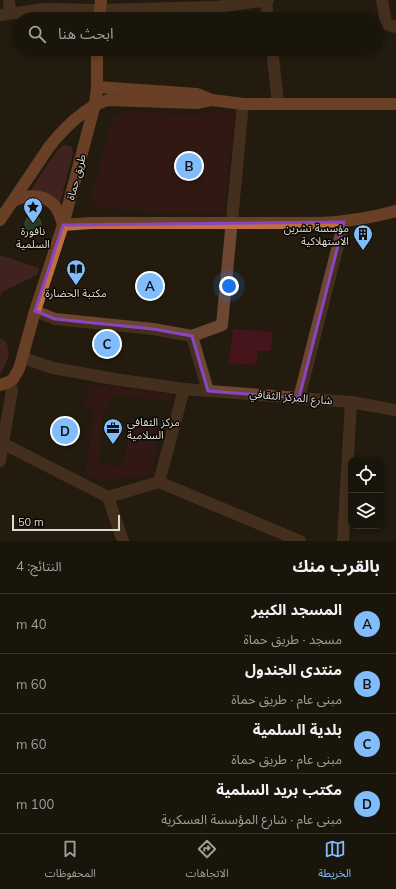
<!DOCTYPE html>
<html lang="ar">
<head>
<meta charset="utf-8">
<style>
	body { margin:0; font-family:Mulish,"Noto Sans Arabic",sans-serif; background:#272218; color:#f1f3f6; direction:rtl }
	.controls { position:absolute; right:12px; bottom:12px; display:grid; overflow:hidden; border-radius:8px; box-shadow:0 2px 6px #0003 }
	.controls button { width:36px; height:36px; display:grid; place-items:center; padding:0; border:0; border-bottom:1px solid #38342b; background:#1a150a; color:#f1f3f6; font:20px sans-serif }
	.scale { position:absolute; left:12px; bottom:10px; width:108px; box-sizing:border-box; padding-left:4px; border:2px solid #ded9d0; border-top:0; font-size:11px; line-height:14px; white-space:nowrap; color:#ded9d0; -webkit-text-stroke:3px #0a0703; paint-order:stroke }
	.you { position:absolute; left:229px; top:286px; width:14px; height:14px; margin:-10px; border:3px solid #fff; border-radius:50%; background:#1a73e8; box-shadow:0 0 0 6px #1a73e833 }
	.badge { display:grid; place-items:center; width:26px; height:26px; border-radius:50%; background:#80bdfa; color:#111; font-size:13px; font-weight:700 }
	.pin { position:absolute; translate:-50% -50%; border:2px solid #fff; box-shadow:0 1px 4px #0006 }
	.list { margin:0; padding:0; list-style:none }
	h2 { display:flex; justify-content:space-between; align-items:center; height:52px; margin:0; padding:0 16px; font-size:17px }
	h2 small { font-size:13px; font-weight:400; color:#9f9f9c }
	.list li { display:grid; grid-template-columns:26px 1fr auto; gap:12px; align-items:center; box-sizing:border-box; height:60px; padding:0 16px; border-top:1px solid #38342b }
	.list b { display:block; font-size:15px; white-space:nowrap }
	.list p { margin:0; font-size:13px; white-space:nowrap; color:#9f9f9c }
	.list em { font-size:13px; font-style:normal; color:#9f9f9c }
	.icon { flex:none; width:22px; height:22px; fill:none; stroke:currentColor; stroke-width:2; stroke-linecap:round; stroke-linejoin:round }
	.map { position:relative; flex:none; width:396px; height:541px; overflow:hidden; direction:ltr }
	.search { position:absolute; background:#1a150a; box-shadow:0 2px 6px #0003; left:12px; right:12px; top:12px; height:44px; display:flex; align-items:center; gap:10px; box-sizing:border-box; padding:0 14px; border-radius:22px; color:#9f9f9c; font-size:15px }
	.sheet { height:292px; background:#1a150a }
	nav { display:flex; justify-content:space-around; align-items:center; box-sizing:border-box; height:56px; border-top:1px solid #38342b; background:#1a150a; font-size:11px; color:#9f9f9c }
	nav a { display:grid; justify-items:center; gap:2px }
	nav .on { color:#80bdfa }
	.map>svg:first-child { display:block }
	.green { fill:#46141b }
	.forest { fill:#652e34 }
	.water { fill:#33613c; stroke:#668568 }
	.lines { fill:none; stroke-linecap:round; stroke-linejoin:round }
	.minor { stroke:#6e4732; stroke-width:12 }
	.major { stroke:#be6e41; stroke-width:12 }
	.marked { fill:none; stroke:#8a46c2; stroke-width:3; stroke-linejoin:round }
	.labels { text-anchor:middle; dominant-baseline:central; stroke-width:3; stroke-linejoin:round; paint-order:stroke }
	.street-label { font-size:11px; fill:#ded9d0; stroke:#0a0703 }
	.poi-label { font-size:11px; fill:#ded9d0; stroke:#0a0703 }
</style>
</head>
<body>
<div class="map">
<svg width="396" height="541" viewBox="0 0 396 541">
	<rect width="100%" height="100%" fill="#231c0e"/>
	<g class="green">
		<path d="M 213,110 L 235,113 L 223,214 L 102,209 L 90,199 L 113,118 L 128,111 L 196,115 Z"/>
		<path d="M 233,329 L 273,332 L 271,351 L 258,351 L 256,365 L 229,363 Z"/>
		<path d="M 89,384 L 172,394 L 171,402 L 113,395 L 103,415 L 98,463 L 124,467 L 129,424 L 157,427 L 153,475 L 100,481 L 85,474 L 95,410 L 85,406 Z"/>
	</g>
	<g class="forest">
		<path d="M 63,145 L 71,146 L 73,153 L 59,207 L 30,191 L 56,152 Z"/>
		<path d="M 0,255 L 39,268 L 37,275 L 2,292 L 0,296 Z"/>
		<path d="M 0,339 L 5,341 C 13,353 6,363 0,374 Z"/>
	</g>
	<circle class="water" cx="33" cy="224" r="8"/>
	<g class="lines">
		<g class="minor">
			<path d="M 9,0 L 10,13"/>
			<path d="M 382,0 L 386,22 L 388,25 L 396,27"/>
			<path d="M 266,1 L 268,19"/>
			<path d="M 0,15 L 45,9 L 99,10 L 216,7 L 268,0"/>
			<path d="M 272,49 L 278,103"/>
			<path d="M 35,311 L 55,319 L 153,329 L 192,336 L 208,391"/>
			<path d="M 192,336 L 222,325 L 243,104"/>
			<path d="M 23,358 L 53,368 L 114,379 L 184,389 L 351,402 L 396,410"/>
			<path d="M 299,398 L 344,222"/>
			<path d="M 4,444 L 108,497 L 123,541"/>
			<path d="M 0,461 L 12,390 L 9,382"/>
			<path d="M 159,482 L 300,541"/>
			<path d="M 108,497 L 159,482 L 184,389"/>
			<path d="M 343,541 L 351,402"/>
		</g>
		<g class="major">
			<path d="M 99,19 L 101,0"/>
			<path d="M 97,87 L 197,94 L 212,100 L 243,104 L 396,104"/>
			<path d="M 13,201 C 26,195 42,193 54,205 C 59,210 61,218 63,225 L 91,223 L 319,223 C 345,222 370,218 396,211"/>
			<path d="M 0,220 L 49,147 C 63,129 86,106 108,100 L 196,103 L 212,100"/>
			<path d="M 0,385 L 9,382 L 13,379 L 19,369 L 35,311 L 63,225 L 95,104 L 97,87 L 97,49"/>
		</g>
	</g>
	<path d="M0 0H396V541H0ZM 344,222 L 299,398 L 208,391 L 192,336 L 153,329 L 55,319 L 35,311 L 63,225 Z" fill="#231c0e" fill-opacity=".55" fill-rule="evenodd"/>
	<path class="marked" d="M 344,222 L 299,398 L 208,391 L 192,336 L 153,329 L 55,319 L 35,311 L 63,225 Z"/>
	<defs>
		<g id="sight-pin" transform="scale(1)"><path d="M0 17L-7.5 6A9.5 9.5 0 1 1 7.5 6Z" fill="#80bdfa" stroke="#0a0703"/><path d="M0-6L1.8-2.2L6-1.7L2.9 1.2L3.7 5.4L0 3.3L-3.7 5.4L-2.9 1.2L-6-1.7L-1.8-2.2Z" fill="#111"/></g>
		<g id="building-pin" transform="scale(1)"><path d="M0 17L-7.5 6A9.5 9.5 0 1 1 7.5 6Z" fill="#80bdfa" stroke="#0a0703"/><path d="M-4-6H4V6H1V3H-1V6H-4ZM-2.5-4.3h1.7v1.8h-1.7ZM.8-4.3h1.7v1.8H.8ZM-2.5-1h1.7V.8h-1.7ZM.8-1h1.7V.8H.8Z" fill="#111"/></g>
		<g id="library-pin" transform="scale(1)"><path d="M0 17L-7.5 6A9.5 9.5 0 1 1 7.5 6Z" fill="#80bdfa" stroke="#0a0703"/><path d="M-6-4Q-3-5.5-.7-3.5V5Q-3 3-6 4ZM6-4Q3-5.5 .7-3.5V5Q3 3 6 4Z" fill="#111"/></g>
		<g id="office-pin" transform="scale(1)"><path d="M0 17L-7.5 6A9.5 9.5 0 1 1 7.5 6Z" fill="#80bdfa" stroke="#0a0703"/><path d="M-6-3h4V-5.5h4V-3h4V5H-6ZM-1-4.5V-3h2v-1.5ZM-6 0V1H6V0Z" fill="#111"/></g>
	</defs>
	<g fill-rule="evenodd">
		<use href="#sight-pin" x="33" y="207"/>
		<use href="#building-pin" x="363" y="234"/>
		<use href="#library-pin" x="76" y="269"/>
		<use href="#office-pin" x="113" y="428"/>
	</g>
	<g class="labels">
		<g class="street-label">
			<text transform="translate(76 177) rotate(-75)">طريق حماة</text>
			<text transform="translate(291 397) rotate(5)">شارع المركز الثقافي</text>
		</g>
		<g class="poi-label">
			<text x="349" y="228" text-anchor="end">مؤسسة تشرين<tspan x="349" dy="13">الاستهلاكية</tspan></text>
			<text x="33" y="231">نافورة<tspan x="33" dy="13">السلمية</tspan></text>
			<text x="76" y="293">مكتبة الحضارة</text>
			<text x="127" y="422" text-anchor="start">مركز الثقافي<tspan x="127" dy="13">السلامية</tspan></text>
		</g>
	</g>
</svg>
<div class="controls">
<button><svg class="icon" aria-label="locate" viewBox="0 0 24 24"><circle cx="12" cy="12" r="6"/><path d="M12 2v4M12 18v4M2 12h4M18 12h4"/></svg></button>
<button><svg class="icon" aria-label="layers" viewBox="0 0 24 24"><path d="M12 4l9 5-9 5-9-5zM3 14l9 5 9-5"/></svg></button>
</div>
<div class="scale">50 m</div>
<div class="you"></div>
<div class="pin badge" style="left:150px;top:286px">A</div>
<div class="pin badge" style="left:189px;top:166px">B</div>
<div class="pin badge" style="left:107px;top:344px">C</div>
<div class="pin badge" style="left:65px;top:431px">D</div>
<div class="search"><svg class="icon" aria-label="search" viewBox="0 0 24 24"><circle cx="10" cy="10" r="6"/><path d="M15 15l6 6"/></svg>ابحث هنا</div>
</div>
<section class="sheet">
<h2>بالقرب منك<small>النتائج: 4</small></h2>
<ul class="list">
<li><span class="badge">A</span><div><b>المسجد الكبير</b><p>مسجد · طريق حماة</p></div><em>40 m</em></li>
<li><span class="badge">B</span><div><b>منتدى الجندول</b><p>مبنى عام · طريق حماة</p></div><em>60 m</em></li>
<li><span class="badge">C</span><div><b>بلدية السلمية</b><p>مبنى عام · طريق حماة</p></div><em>60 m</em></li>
<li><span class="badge">D</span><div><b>مكتب بريد السلمية</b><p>مبنى عام · شارع المؤسسة العسكرية</p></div><em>100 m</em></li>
</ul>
</section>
<nav>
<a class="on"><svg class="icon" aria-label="map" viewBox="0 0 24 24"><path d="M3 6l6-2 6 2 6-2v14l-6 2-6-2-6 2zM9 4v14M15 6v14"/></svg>الخريطة</a>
<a><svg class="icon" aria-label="directions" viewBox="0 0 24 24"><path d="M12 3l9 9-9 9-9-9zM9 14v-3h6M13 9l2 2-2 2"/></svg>الاتجاهات</a>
<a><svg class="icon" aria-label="saved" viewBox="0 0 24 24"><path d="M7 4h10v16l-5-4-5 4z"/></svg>المحفوظات</a>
</nav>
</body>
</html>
